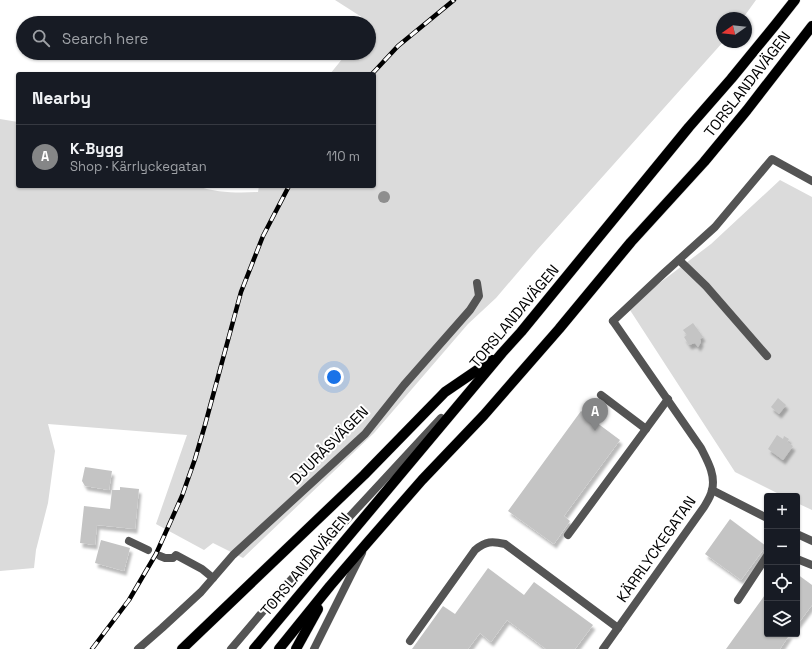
<!DOCTYPE html>
<html lang="en">
<head>
<meta charset="utf-8">
<style>
	body { margin:0; font-family:"Space Grotesk",sans-serif; background:#242831; color:#f1f3f6 }
	.controls { position:absolute; right:12px; bottom:12px; display:grid; overflow:hidden; border-radius:4px; box-shadow:0 1px 3px #0004 }
	.controls button { width:36px; height:36px; display:grid; place-items:center; padding:0; border:0; border-bottom:1px solid #363941; background:#171b24; color:#f1f3f6; font:20px sans-serif }
	.compass { position:absolute; left:716px; top:12px; width:36px; height:36px; border-radius:50%; background:#171b24; box-shadow:0 1px 3px #0004; rotate:256deg }
	.you { position:absolute; left:334px; top:377px; width:14px; height:14px; margin:-10px; border:3px solid #fff; border-radius:50%; background:#1a73e8; box-shadow:0 0 0 6px #1a73e833 }
	.badge { display:grid; place-items:center; width:26px; height:26px; border-radius:50%; background:#858687; color:#fff; font-size:13px; font-weight:700 }
	.pin { position:absolute; translate:-50% -33px; filter:drop-shadow(0 1px 2px #0008) }
	.pin::after { content:''; position:absolute; top:21px; width:14px; height:12px; background:inherit; clip-path:polygon(0 0,100% 0,50% 100%) }
	.list { margin:0; padding:0; list-style:none }
	h2 { display:flex; justify-content:space-between; align-items:center; height:52px; margin:0; padding:0 16px; font-size:17px }
	h2 small { font-size:13px; font-weight:400; color:#9ea1a6 }
	.list li { display:grid; grid-template-columns:26px 1fr auto; gap:12px; align-items:center; box-sizing:border-box; height:64px; padding:0 16px; border-top:1px solid #363941 }
	.list b { display:block; font-size:15px; white-space:nowrap }
	.list p { margin:0; font-size:13px; white-space:nowrap; color:#9ea1a6 }
	.list em { font-size:13px; font-style:normal; color:#9ea1a6 }
	.icon { flex:none; width:22px; height:22px; fill:none; stroke:currentColor; stroke-width:2; stroke-linecap:round; stroke-linejoin:round }
	.map { position:relative; flex:none; width:812px; height:649px; overflow:hidden }
	.search { position:absolute; background:#171b24; box-shadow:0 1px 3px #0004; left:16px; top:16px; width:360px; height:44px; display:flex; align-items:center; gap:10px; box-sizing:border-box; padding:0 14px; border-radius:22px; color:#9ea1a6; font-size:15px }
	.panel { position:absolute; background:#171b24; box-shadow:0 1px 3px #0004; left:16px; top:72px; width:360px; height:116px; border-radius:4px }
	.map>svg:first-child { display:block }
	.green { fill:#dbdbdb }
	.building { fill:#c4c4c4; filter:url(#shadow) }
	.lines { fill:none; stroke-linecap:round; stroke-linejoin:round }
	.primary-casing { stroke:#dbdbdb; stroke-width:11 }
	.lane { stroke:#545454; stroke-width:8 }
	.street { stroke:#545454; stroke-width:8 }
	.primary { stroke:#000; stroke-width:10 }
	.rail-casing { stroke:#000; stroke-width:4.5 }
	.rail { stroke:#fff; stroke-width:3; stroke-dasharray:9; stroke-linecap:butt }
	.tree { fill:#8e8e8e }
	.labels { text-anchor:middle; dominant-baseline:central; stroke-width:4; stroke-linejoin:round; paint-order:stroke }
	.street-label { font-size:15px; fill:#000; stroke:#fff }
</style>
</head>
<body>
<div class="map">
<svg width="812" height="649" viewBox="0 0 812 649">
	<defs>
		<filter id="shadow"><feDropShadow dx="2.5" dy="4.5" stdDeviation="1" flood-color="#0004"/></filter>
	</defs>
	<rect width="100%" height="100%" fill="#fff"/>
	<g class="green">
		<path d="M 335,0 L 756,0 L 743,18 L 722,18 L 722,42 L 723,42 L 537,250 L 496,298 L 468,324 L 374,433 L 243,558 L 213,543 L 204,550 L 156,524 L 187,435 L 48,424 L 55,451 L 48,503 L 36,550 L 34,568 L 0,571 L 0,119 L 18,122 L 18,186 L 197,186 C 217,193 238,193 258,192 L 259,186 L 374,186 L 374,74 L 330,74 L 347,53 L 369,53 L 369,25 L 371,23 Z"/>
		<path d="M 780,180 L 812,197 L 812,510 L 797,503 L 797,496 L 783,496 L 735,472 L 628,307 L 711,244 Z"/>
	</g>
	<g class="building">
		<path d="M 693,323 L 703,337 L 700,339 L 701,342 L 698,347 L 695,343 L 689,345 L 684,337 L 687,335 L 683,330 Z"/>
		<path d="M 778,398 L 786,405 L 779,414 L 771,407 Z"/>
		<path d="M 581,411 L 620,440 L 564,516 L 570,521 L 554,544 L 508,511 Z"/>
		<path d="M 777,435 L 783,439 L 784,436 L 789,439 L 787,442 L 793,446 L 783,460 L 768,449 Z"/>
		<path d="M 85,467 L 112,471 L 109,490 L 85,486 L 82,481 Z"/>
		<path d="M 120,487 L 139,489 L 135,529 L 97,525 L 95,545 L 80,543 L 84,506 L 110,509 L 112,490 L 120,490 Z"/>
		<path d="M 730,519 L 766,546 L 741,580 L 705,554 Z"/>
		<path d="M 101,540 L 130,548 L 124,571 L 95,563 Z"/>
		<path d="M 488,568 L 524,595 L 534,582 L 593,625 L 575,649 L 546,649 L 507,620 L 491,642 L 480,633 L 468,649 L 412,649 L 443,606 L 455,614 Z"/>
		<path d="M 797,574 L 812,585 L 812,605 L 797,625 Z"/>
		<path d="M 767,592 L 767,634 L 790,634 L 780,649 L 726,649 Z"/>
	</g>
	<g class="lines">
		<g class="primary-casing">
			<g id="primary">
				<path d="M 182,649 L 364,475 L 445,392 L 492,360"/>
				<path d="M 254,649 L 502,353 L 521,332 L 689,127 L 731,79 L 776,24 L 795,0"/>
				<path d="M 279,649 L 330,586 L 367,543 L 422,480 L 484,415 L 559,329 L 631,242 L 704,162 L 747,110 L 812,26"/>
				<path d="M 296,649 L 318,609"/>
			</g>
		</g>
		<g class="lane">
			<path d="M 679,260 L 706,286 L 767,356"/>
			<path d="M 613,321 L 663,274 L 715,227 L 772,159 L 812,181"/>
			<path d="M 601,395 L 646,429"/>
			<path d="M 712,490 L 767,518"/>
			<path d="M 797,534 L 812,541"/>
			<path d="M 568,535 L 668,399"/>
			<path d="M 129,541 L 148,550"/>
			<path d="M 160,556 L 165,558 L 173,558 L 176,555 L 202,569 L 213,578"/>
			<path d="M 797,559 L 812,565"/>
			<path d="M 738,600 L 767,556"/>
			<path d="M 410,641 L 475,550 C 486,541 492,541 505,544 L 618,628"/>
			<path d="M 231,649 L 276,596 L 441,418"/>
			<path d="M 314,649 L 362,553"/>
		</g>
		<g class="street">
			<path d="M 138,649 L 162,628 L 201,592 L 233,555 L 365,434 L 404,385 L 470,310 L 479,296 L 477,283"/>
			<path d="M 603,649 L 704,507 C 707,502 711,496 712,490 C 716,475 707,460 701,448 L 613,321"/>
		</g>
		<use href="#primary" class="primary"/>
		<g class="rail-casing">
			<g id="rail">
				<path d="M 372,74 L 398,46 L 454,0"/>
				<path d="M 92,649 L 129,600 L 156,554 L 182,496 L 195,459 L 205,425 L 241,292 L 263,236 L 289,186"/>
			</g>
		</g>
		<use href="#rail" class="rail"/>
	</g>
	<circle class="tree" cx="384" cy="197" r="6"/>
	<g class="labels">
		<g class="street-label">
			<text transform="translate(747 84) rotate(-52)">TORSLANDAVÄGEN</text>
			<text transform="translate(514 316) rotate(-50)">TORSLANDAVÄGEN</text>
			<text transform="translate(329 445) rotate(-45)">DJURÅSVÄGEN</text>
			<text transform="translate(656 549) rotate(-55)">KÄRRLYCKEGATAN</text>
			<text transform="translate(305 564) rotate(-50)">TORSLANDAVÄGEN</text>
		</g>
	</g>
</svg>
<div class="controls">
<button>+</button>
<button>−</button>
<button><svg class="icon" aria-label="locate" viewBox="0 0 24 24"><circle cx="12" cy="12" r="6"/><path d="M12 2v4M12 18v4M2 12h4M18 12h4"/></svg></button>
<button><svg class="icon" aria-label="layers" viewBox="0 0 24 24"><path d="M12 4l9 5-9 5-9-5zM3 14l9 5 9-5"/></svg></button>
</div>
<svg class="compass" viewBox="-18 -18 36 36"><path d="M0-13l5 13h-10z" fill="#e53935"/><path d="M0 13l5-13h-10z" fill="#9ea1a6"/></svg>
<div class="you"></div>
<div class="pin badge" style="left:595px;top:431px">A</div>
<div class="search"><svg class="icon" aria-label="search" viewBox="0 0 24 24"><circle cx="10" cy="10" r="6"/><path d="M15 15l6 6"/></svg>Search here</div>
<section class="panel">
<h2>Nearby<small></small></h2>
<ul class="list">
<li><span class="badge">A</span><div><b>K-Bygg</b><p>Shop · Kärrlyckegatan</p></div><em>110 m</em></li>
</ul>
</section>
</div>
</body>
</html>
